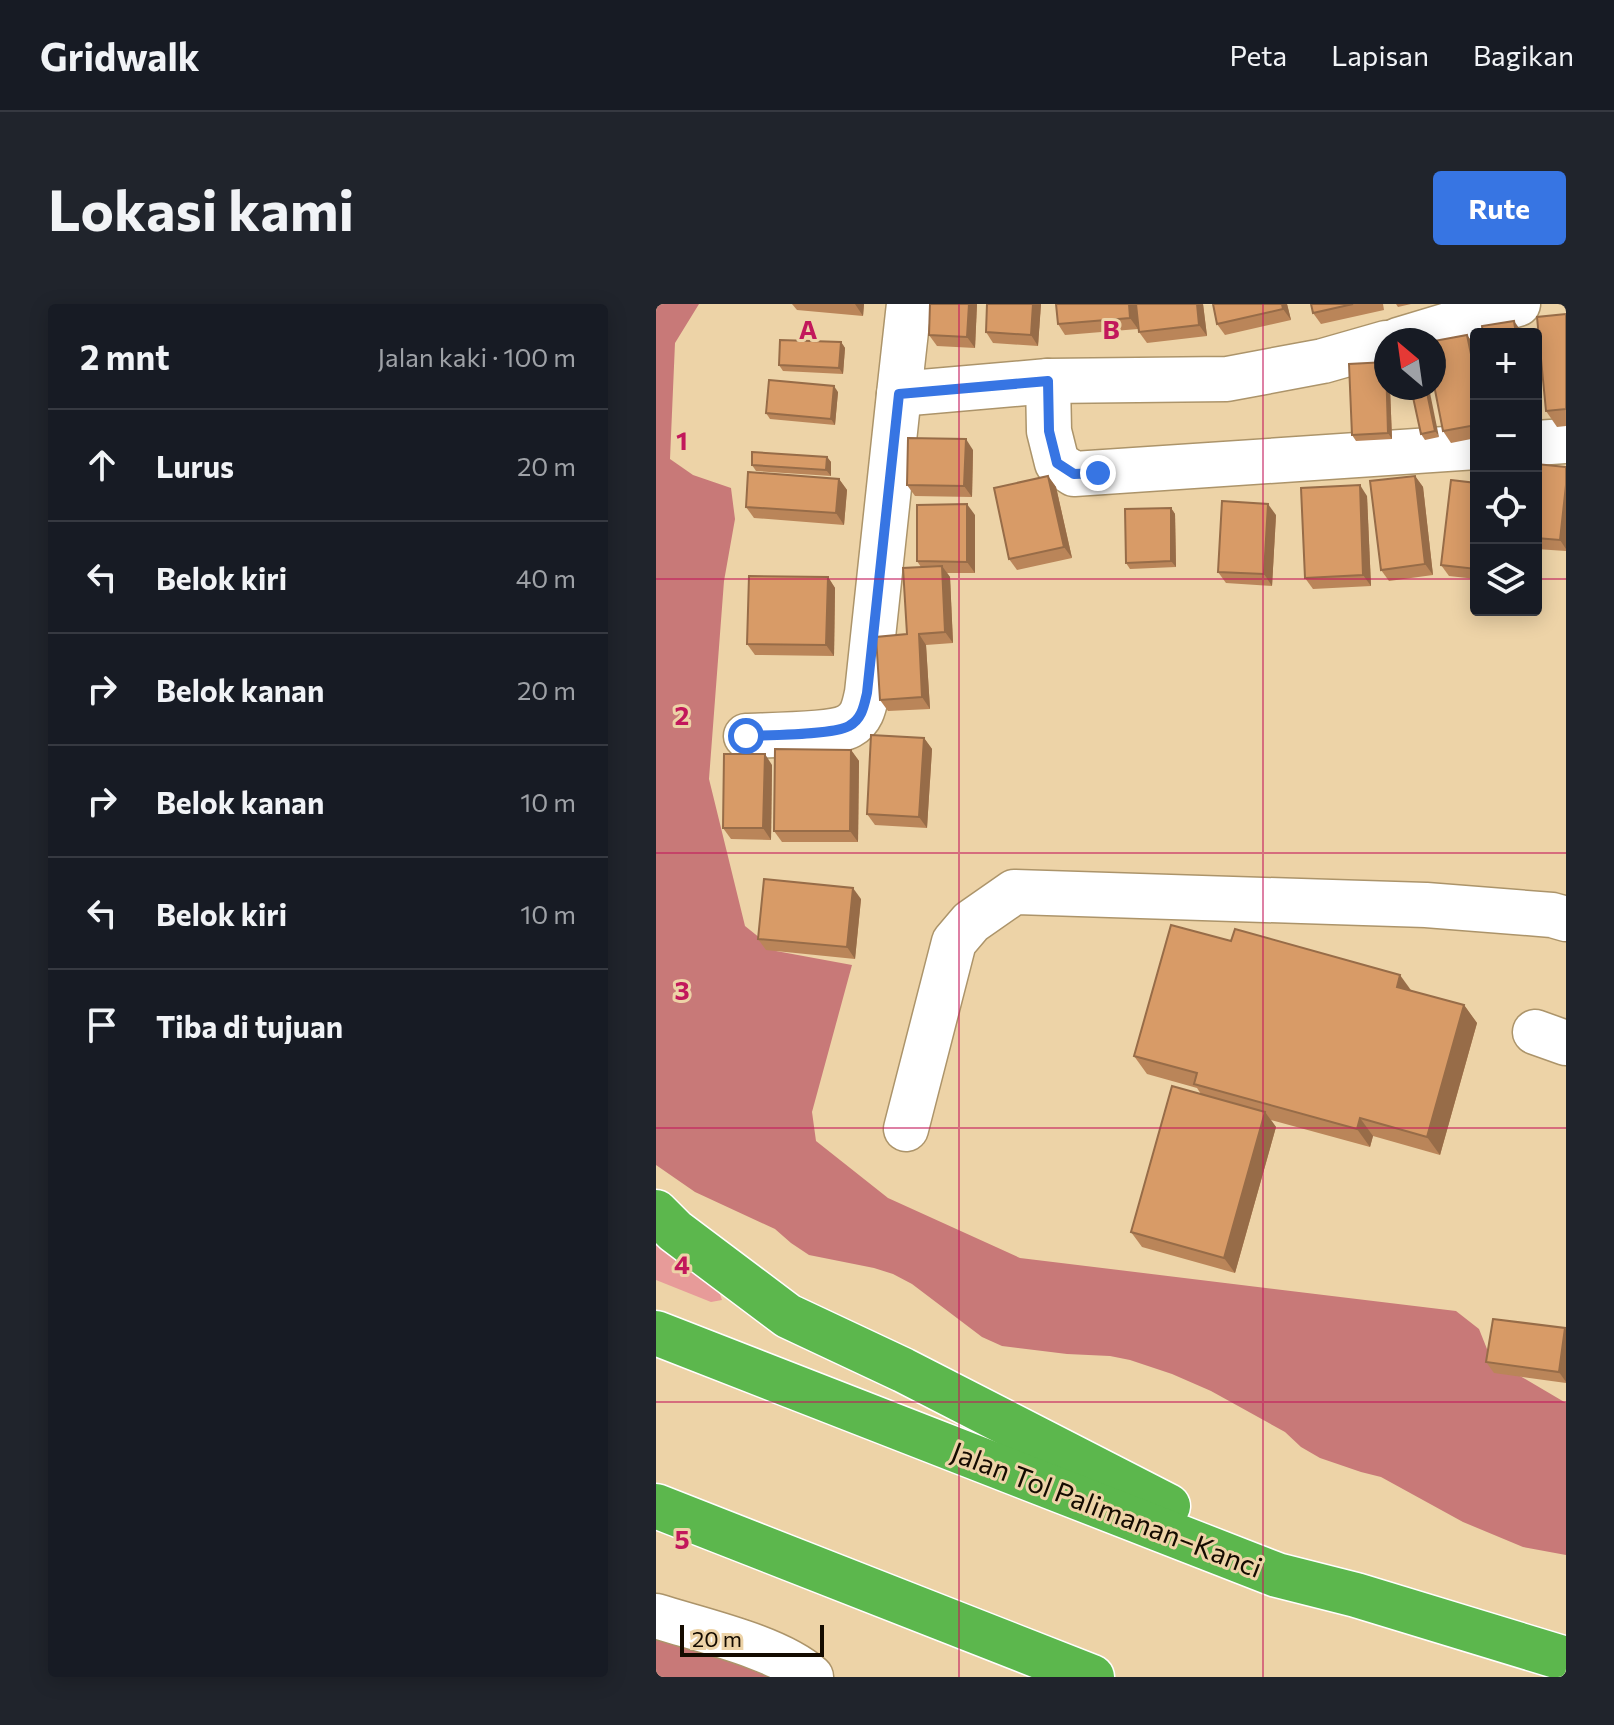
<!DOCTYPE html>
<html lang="id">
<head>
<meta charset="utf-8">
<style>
	body { margin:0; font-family:Commissioner,sans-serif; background:#20242c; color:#f1f3f6 }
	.controls { position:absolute; right:24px; top:24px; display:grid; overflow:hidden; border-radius:8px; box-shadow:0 4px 20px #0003 }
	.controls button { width:72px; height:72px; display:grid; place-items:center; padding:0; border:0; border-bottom:2px solid #363941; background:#171b24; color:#f1f3f6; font:40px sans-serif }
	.compass { position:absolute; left:718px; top:24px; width:72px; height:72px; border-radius:50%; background:#171b24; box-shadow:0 4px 20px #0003; rotate:331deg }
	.scale { position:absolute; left:24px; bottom:20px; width:144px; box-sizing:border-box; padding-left:8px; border:4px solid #140b00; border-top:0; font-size:22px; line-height:28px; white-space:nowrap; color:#140b00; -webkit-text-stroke:6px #edd3a7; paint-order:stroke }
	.stop { position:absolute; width:24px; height:24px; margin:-18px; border:6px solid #3775e3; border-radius:50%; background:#fff }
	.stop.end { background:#3775e3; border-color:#fff; box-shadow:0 2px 8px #0008 }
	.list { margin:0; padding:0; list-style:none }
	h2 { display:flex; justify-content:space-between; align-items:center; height:104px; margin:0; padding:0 32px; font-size:34px }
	h2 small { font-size:26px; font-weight:400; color:#9ea1a6 }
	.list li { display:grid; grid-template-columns:52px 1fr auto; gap:24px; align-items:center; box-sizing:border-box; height:112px; padding:0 32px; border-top:2px solid #363941 }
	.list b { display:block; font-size:30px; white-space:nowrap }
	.list em { font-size:26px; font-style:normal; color:#9ea1a6 }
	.icon { flex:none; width:44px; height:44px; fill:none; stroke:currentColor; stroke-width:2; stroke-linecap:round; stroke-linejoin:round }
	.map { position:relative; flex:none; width:910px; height:1373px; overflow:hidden; border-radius:8px }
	header { display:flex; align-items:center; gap:48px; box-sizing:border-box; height:112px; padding:0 40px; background:#171b24; border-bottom:2px solid #363941 }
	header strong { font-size:38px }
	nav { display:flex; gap:44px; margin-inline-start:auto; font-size:28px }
	.intro { display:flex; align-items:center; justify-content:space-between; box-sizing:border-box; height:192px; padding:0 48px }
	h1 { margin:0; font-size:56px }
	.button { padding:20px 36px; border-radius:8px; background:#3775e3; color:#fff; font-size:28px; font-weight:700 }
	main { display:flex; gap:48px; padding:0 48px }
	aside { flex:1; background:#171b24; border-radius:8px; box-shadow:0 4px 20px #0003 }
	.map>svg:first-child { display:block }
	.green { fill:#e79b99 }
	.forest { fill:#c87978 }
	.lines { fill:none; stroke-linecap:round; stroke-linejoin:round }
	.minor-casing { stroke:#ac946a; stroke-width:47 }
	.highway-casing { stroke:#fff; stroke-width:47 }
	.minor { stroke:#fff; stroke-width:44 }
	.highway { stroke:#5cb74d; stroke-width:44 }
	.wall { fill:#ba8559 }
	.shaded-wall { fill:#976c48 }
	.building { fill:#d89b67; stroke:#976c48; stroke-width:2 }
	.route { stroke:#3775e3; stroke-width:10 }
	.grid { fill:none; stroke:#c2185b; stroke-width:2; stroke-opacity:0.55 }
	.labels { text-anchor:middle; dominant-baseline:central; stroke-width:6; stroke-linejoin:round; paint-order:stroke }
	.street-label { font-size:28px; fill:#140b00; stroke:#edd3a7 }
	.grid-label { font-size:26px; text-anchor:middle; font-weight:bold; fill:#c2185b; stroke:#edd3a7; stroke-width:6; stroke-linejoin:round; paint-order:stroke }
</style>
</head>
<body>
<header>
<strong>Gridwalk</strong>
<nav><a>Peta</a><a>Lapisan</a><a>Bagikan</a></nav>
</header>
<div class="intro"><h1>Lokasi kami</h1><a class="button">Rute</a></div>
<main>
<aside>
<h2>2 mnt<small>Jalan kaki · 100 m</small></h2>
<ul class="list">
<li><svg class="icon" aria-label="ahead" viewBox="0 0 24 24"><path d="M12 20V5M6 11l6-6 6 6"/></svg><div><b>Lurus</b></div><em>20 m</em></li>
<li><svg class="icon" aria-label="left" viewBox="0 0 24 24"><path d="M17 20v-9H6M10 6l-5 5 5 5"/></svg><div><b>Belok kiri</b></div><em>40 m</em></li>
<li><svg class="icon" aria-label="right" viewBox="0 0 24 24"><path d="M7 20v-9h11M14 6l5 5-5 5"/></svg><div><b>Belok kanan</b></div><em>20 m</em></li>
<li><svg class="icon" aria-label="right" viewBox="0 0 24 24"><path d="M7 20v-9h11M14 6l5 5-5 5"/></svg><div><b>Belok kanan</b></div><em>10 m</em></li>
<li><svg class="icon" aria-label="left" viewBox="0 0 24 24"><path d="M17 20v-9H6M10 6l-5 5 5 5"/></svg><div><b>Belok kiri</b></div><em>10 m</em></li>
<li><svg class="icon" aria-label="arrive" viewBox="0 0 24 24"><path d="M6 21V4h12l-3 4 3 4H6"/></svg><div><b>Tiba di tujuan</b></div></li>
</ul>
</aside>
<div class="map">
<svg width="910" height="1373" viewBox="0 0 910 1373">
	<rect width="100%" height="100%" fill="#edd3a7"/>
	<path class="green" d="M 0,934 L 63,987 L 66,996 L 55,998 L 0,976 Z"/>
	<g class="forest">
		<path d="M 0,0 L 43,0 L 19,39 L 14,155 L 37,171 L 75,184 L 79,215 L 68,277 L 53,475 L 89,622 L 120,647 L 196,661 L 156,808 L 160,837 L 232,894 L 364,954 L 800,1007 L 823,1025 L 835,1055 L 910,1099 L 910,1251 L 867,1243 L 807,1218 L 725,1173 L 705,1168 L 664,1154 L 645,1143 L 629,1128 L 555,1087 L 516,1070 L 474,1056 L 454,1052 L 411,1050 L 346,1042 L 326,1033 L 256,980 L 237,970 L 218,964 L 153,951 L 135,939 L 119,925 L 39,888 L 0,861 Z"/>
		<path d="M 0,1330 L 104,1367 L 115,1373 L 0,1373 Z"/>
	</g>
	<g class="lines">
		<g class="minor-casing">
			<g id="minor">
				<path d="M 253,0 L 243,90 L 392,77 L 571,75 L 667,57 L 730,39"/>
				<path d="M 742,36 L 862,0"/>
				<path d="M 392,77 L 393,127 L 401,159 L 418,170 L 820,143"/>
				<path d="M 880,139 L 910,137"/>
				<path d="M 90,432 C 112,431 177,431 193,422 C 206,415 208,403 211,389 L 243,90"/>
				<path d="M 879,728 L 910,739"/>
				<path d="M 250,825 L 298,638 L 315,618 L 358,588 L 770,601 L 896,611 L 910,615"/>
				<path d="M 0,1312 C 44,1326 122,1343 155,1373"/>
			</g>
		</g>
		<g class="highway-casing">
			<g id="highway">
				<path d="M 0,908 L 19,927 L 132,1012 L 247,1066 L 512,1202"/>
				<path d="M 0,1029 L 621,1271 L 700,1291 L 910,1355"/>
				<path d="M 0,1202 L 436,1373"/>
			</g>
		</g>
		<use href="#minor" class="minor"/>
		<use href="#highway" class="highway"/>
	</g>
	<g class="wall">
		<path d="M 136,0 L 208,0 L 207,12 L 141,6 Z"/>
		<path d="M 321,0 L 319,44 L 281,42 L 273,31 Z"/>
		<path d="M 331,0 L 385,0 L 382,42 L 337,39 L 330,28 Z"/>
		<path d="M 480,0 L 482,25 L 409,31 L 402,20 Z"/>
		<path d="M 547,0 L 551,32 L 491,39 L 483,28 Z"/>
		<path d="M 557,0 L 631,0 L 635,16 L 569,31 L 561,20 Z"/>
		<path d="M 655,0 L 727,0 L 728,6 L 665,20 L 657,9 Z"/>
		<path d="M 740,0 L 755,0 L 742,3 Z"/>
		<path d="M 910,10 L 910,122 L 901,123 L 890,107 Z"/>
		<path d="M 811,31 L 819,42 L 820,47 L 820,134 L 795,139 L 787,127 Z"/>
		<path d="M 185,38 L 189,44 L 187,70 L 127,67 L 123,61 Z"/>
		<path d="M 730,84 L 734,84 L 736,135 L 700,137 L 696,131 Z"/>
		<path d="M 755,84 L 783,133 L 769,136 L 765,130 Z"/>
		<path d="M 182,88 L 179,121 L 114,115 L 110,109 Z"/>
		<path d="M 317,146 L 316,193 L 259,192 L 251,181 Z"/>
		<path d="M 171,153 L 175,158 L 175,172 L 100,167 L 96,161 Z"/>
		<path d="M 880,160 L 910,163 L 910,247 L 880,245 Z"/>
		<path d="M 392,172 L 400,183 L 416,254 L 361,266 L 353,255 Z"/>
		<path d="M 759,172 L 767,183 L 777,271 L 733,277 L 725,266 Z"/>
		<path d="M 183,175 L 191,186 L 188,221 L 98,214 L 90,203 Z"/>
		<path d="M 820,179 L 820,275 L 793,272 L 785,261 Z"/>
		<path d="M 711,192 L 715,282 L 657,285 L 649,274 Z"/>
		<path d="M 515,204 L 519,210 L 520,263 L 474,265 L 470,259 Z"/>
		<path d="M 319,211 L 319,269 L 291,269 L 294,273 L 297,339 L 270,341 L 274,405 L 232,407 L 224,396 L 251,330 L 265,263 L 261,257 Z"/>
		<path d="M 620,211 L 616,282 L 570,279 L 562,268 Z"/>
		<path d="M 172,273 L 179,284 L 178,352 L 99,351 L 91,340 Z"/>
		<path d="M 268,434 L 276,445 L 271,524 L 219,521 L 211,510 Z"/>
		<path d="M 195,446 L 203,457 L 202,538 L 126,538 L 118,527 Z"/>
		<path d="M 116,461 L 115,536 L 75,535 L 67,524 Z"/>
		<path d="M 205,595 L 199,655 L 110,646 L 102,635 Z"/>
		<path d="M 755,687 L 808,701 L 821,719 L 784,851 L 717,832 L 714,843 L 615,816 L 620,823 L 579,969 L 486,943 L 475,928 L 545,790 L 541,784 L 491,770 L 478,752 Z"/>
		<path d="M 909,1024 L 910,1079 L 838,1069 L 830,1058 Z"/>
	</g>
	<g class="shaded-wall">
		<path d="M 199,0 L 208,0 L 207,12 Z"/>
		<path d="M 313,0 L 321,0 L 319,44 L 311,33 Z"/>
		<path d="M 377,0 L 385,0 L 382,42 L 375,31 Z"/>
		<path d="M 473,0 L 480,0 L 482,25 L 474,14 Z"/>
		<path d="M 541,0 L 547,0 L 551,32 L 543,21 Z"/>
		<path d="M 626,0 L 631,0 L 635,16 L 627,5 Z"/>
		<path d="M 858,17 L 866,28 L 866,30 L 860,30 Z"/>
		<path d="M 811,31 L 819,42 L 820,74 Z"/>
		<path d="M 185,38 L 189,44 L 187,70 L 183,64 Z"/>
		<path d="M 178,82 L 182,88 L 179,121 L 175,115 Z"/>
		<path d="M 730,84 L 734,84 L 736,135 L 732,129 Z"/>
		<path d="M 770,84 L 773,84 L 783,133 L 779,127 Z"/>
		<path d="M 310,135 L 317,146 L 316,193 L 308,182 Z"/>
		<path d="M 171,153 L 175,158 L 175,172 L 170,166 Z"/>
		<path d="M 392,172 L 400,183 L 416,254 L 408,243 Z"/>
		<path d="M 759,172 L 767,183 L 777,271 L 769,260 Z"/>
		<path d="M 183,175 L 191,186 L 188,221 L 180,209 Z"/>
		<path d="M 704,181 L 711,192 L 715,282 L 707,271 Z"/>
		<path d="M 910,181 L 910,245 L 904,236 Z"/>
		<path d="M 311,200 L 319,211 L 319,269 L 311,258 Z"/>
		<path d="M 612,200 L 620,211 L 616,282 L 608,270 Z"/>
		<path d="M 515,204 L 519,210 L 520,263 L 515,257 Z"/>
		<path d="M 286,262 L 294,273 L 297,339 L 289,328 Z"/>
		<path d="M 172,273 L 179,284 L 178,352 L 170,341 Z"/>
		<path d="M 263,330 L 270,341 L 274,405 L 266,393 Z"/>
		<path d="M 268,434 L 276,445 L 271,524 L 263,513 Z"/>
		<path d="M 195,446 L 203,457 L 202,538 L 194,527 Z"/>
		<path d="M 109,450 L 116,461 L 115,536 L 107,524 Z"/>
		<path d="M 197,584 L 205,595 L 199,655 L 191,643 Z"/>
		<path d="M 744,671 L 757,689 L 741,683 Z"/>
		<path d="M 808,701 L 821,719 L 784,851 L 771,833 Z"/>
		<path d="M 609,808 L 620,823 L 579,969 L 568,954 Z"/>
		<path d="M 704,814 L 717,832 L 714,843 L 701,825 Z"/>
		<path d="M 909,1024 L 910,1026 L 910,1078 L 903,1068 Z"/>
	</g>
	<g class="building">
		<path d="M 274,0 L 313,0 L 311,33 L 273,31 Z"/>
		<path d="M 331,0 L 377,0 L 375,31 L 330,28 Z"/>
		<path d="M 400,0 L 473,0 L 474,14 L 402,20 Z"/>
		<path d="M 480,0 L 541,0 L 543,21 L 483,28 Z"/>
		<path d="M 557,0 L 626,0 L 627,5 L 561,20 Z"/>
		<path d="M 655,0 L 697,0 L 657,9 Z"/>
		<path d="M 910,10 L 910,105 L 890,107 L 881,13 Z"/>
		<path d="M 858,17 L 860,30 L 827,30 L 826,22 Z"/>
		<path d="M 811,31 L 820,74 L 820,121 L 787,127 L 778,81 L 778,37 Z"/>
		<path d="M 124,36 L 185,38 L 183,64 L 123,61 Z"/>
		<path d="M 730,58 L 732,129 L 696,131 L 693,60 Z"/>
		<path d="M 113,76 L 178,82 L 175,115 L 110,109 Z"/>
		<path d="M 755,84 L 770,84 L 779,127 L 765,130 Z"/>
		<path d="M 252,134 L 310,135 L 308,182 L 251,181 Z"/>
		<path d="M 96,148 L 171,153 L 170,166 L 96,161 Z"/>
		<path d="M 880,160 L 910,163 L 910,181 L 904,236 L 880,234 Z"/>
		<path d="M 92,168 L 183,175 L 180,209 L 90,203 Z"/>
		<path d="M 392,172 L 408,243 L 353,255 L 338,184 Z"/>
		<path d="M 759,172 L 769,260 L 725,266 L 714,177 Z"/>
		<path d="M 795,176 L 820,179 L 820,265 L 785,261 Z"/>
		<path d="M 704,181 L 707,271 L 649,274 L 645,184 Z"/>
		<path d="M 566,197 L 612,200 L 608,270 L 562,268 Z"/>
		<path d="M 311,200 L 311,258 L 261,257 L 261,201 Z"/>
		<path d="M 515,204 L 515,257 L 470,259 L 469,205 Z"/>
		<path d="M 286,262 L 289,328 L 263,330 L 266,393 L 224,396 L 220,333 L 251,330 L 247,264 Z"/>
		<path d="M 93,272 L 172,273 L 170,341 L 91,340 Z"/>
		<path d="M 215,431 L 268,434 L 263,513 L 211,510 Z"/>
		<path d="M 119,445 L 195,446 L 194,527 L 118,527 Z"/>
		<path d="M 68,450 L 109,450 L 107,524 L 67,524 Z"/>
		<path d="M 108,575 L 197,584 L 191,643 L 102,635 Z"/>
		<path d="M 515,621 L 575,637 L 579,625 L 744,671 L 741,683 L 808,701 L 771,833 L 704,814 L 701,825 L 538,780 L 541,769 L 478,752 Z"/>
		<path d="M 516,782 L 609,808 L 568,954 L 475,928 Z"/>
		<path d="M 837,1015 L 909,1024 L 903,1068 L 830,1058 Z"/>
	</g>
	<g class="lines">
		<path class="route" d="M 90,432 C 111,431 178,431 193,422 C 206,415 208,402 211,389 L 243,90 L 392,77 L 393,127 L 401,159 L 418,170 L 442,169"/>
	</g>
	<path class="grid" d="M 303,0 L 303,1373M 607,0 L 607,1373M 0,275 L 820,275M 880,275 L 910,275M 0,549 L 910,549M 0,824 L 910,824M 0,1098 L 910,1098"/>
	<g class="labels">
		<g class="street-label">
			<text transform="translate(451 1205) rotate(21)">Jalan Tol Palimanan–Kanci</text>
		</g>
	</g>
	<g class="grid-label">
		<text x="152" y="35">A</text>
		<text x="455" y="35">B</text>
		<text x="26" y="146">1</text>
		<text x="26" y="421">2</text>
		<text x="26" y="696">3</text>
		<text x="26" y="970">4</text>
		<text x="26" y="1245">5</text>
	</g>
</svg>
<div class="controls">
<button>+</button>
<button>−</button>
<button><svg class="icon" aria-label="locate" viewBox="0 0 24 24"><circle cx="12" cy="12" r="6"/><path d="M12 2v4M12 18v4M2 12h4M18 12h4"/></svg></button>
<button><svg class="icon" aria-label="layers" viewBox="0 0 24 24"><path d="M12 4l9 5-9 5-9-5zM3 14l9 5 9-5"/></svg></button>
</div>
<svg class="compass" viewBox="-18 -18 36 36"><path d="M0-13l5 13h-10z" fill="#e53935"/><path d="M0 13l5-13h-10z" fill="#9ea1a6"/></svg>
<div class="scale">20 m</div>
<div class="stop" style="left:90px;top:432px"></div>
<div class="stop end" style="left:442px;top:169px"></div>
</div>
</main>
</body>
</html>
